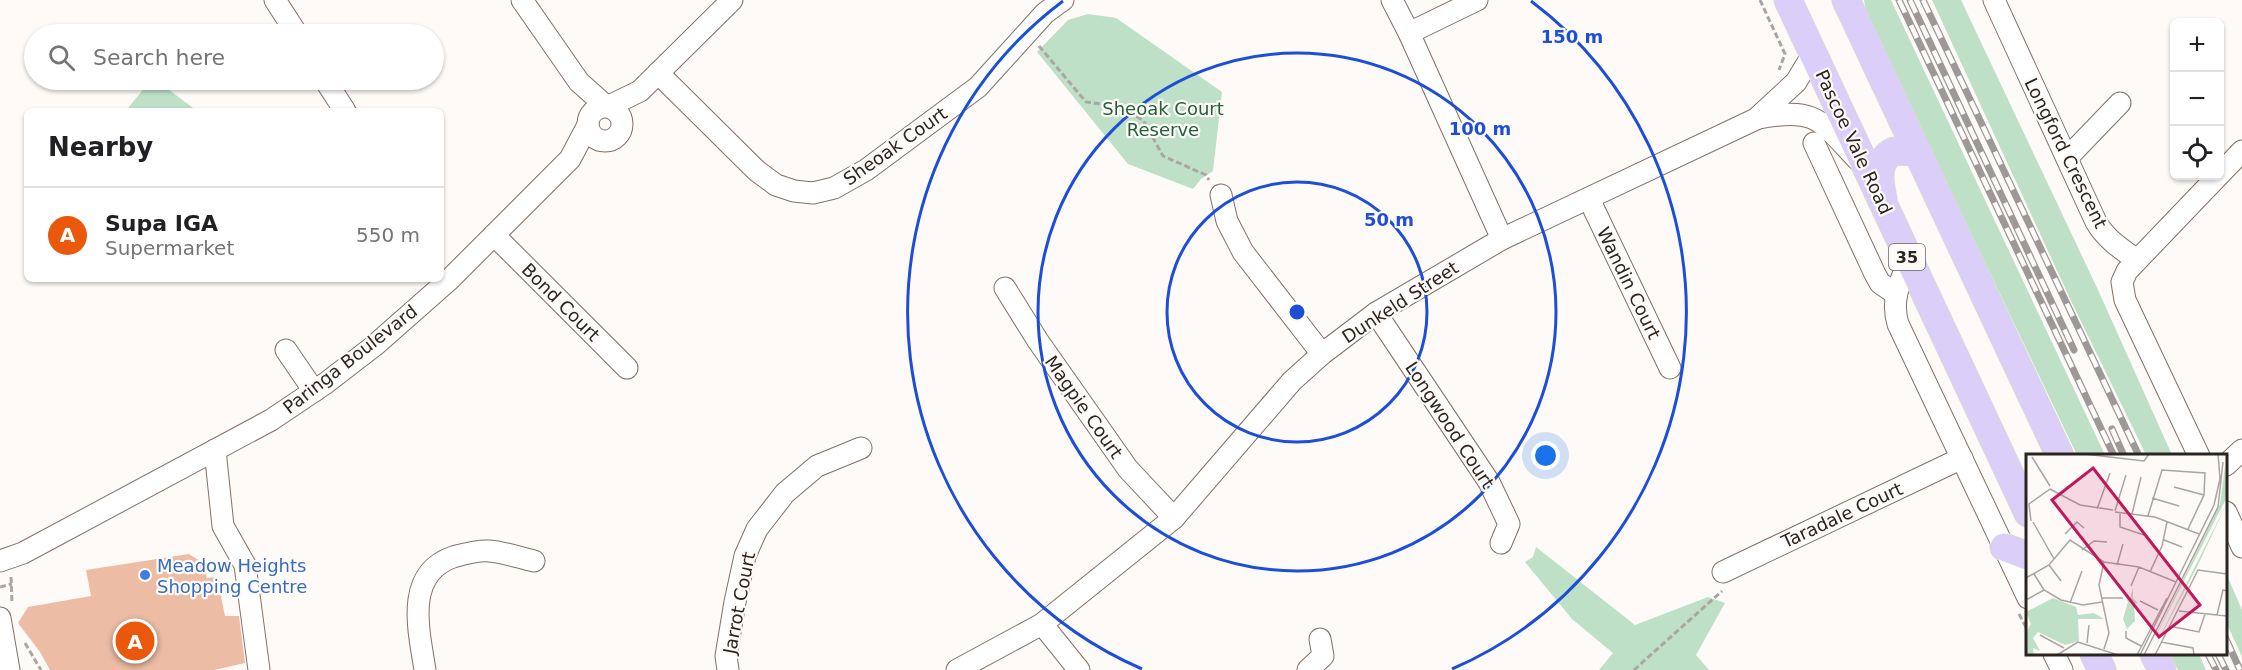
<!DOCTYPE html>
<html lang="en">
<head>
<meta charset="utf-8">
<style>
	body { margin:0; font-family:"DejaVu Sans",sans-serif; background:#f6f6f6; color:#202124 }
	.controls { position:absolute; right:18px; top:18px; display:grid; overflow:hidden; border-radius:9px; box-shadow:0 2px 4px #0004 }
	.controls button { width:54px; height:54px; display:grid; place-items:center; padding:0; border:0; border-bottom:2px solid #e0e0e0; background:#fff; color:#202124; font:30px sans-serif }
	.you { position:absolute; left:1546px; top:456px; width:21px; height:21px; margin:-15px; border:4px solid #fff; border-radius:50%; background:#1a73e8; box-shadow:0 0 0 9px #1a73e833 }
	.badge { display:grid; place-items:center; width:39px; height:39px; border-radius:50%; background:#ea580c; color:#fff; font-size:20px; font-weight:700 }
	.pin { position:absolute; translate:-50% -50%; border:3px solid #fff; box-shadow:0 2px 6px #0006 }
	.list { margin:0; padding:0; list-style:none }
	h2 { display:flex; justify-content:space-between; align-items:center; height:78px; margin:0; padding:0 24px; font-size:26px }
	h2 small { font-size:20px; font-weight:400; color:#757577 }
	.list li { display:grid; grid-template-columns:39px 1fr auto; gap:18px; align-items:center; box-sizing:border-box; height:96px; padding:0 24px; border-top:2px solid #e0e0e0 }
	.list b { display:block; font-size:22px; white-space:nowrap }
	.list p { margin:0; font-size:20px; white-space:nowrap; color:#757577 }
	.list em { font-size:20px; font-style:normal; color:#757577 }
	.icon { flex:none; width:33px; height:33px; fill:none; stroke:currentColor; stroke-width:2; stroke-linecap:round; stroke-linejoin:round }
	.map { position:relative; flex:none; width:2242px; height:670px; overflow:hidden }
	.search { position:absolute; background:#fff; box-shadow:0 2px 4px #0004; left:24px; top:24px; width:420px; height:66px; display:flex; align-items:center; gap:15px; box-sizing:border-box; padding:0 21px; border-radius:33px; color:#757577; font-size:22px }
	.panel { position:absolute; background:#fff; box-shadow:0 2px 4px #0004; left:24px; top:108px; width:420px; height:174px; border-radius:9px }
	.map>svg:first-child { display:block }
	.green { fill:#bee0c6 }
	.building { fill:#ecbca5 }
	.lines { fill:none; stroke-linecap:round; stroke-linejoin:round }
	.minor-casing { stroke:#837067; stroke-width:23 }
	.major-casing { stroke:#d9d8d7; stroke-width:29 }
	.path { stroke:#aba6a3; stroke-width:3; stroke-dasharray:6 3; stroke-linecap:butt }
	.minor { stroke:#fff; stroke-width:21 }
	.major { stroke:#dbcef8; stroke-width:27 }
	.rail-casing { stroke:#9e9896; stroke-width:7 }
	.rail { stroke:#fefaf8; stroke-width:4.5; stroke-dasharray:14; stroke-linecap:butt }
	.ring { fill:none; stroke:#1d4ed8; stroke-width:3 }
	.shop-dot { fill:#3f7fe0; stroke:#fefaf8; stroke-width:2 }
	.labels { text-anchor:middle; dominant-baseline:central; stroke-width:4.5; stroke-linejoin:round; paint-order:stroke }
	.shield { fill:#fefaf8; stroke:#6b6461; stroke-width:1.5 }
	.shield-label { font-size:16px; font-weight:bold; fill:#2c2420 }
	.park-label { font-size:18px; fill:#226138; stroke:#fefaf8 }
	.street-label { font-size:18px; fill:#2c2420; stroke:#fefaf8 }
	.shop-label { font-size:18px; fill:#366cbe; stroke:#fefaf8; text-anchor:start }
	.inset-road { fill:none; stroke:#aaa4a2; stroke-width:1.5 }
	.view { fill:#c2185b; fill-opacity:0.15; stroke:#c2185b; stroke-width:3 }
	.inset-edge { fill:none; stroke:#2c2420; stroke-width:3 }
	.centre { fill:#1d4ed8; stroke:#fefaf8; stroke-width:3 }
	.ring-label { font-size:18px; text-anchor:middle; font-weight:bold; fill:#1d4ed8; stroke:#fefaf8; stroke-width:4.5; stroke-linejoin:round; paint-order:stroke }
</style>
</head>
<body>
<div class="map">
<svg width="2242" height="670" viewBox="0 0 2242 670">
	<rect width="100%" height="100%" fill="#fefaf8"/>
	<g class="green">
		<path d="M 1864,0 L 1891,0 L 2105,455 L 2077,455 L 1867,16 Z"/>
		<path d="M 1932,0 L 1961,0 L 2099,292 L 2172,455 L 2146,455 L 2072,303 Z"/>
		<path d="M 1088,14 L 1116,18 L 1222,92 L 1213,171 L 1201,179 L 1193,189 L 1128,164 L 1037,52 L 1068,20 Z"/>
		<path d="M 151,80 L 156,80 L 197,111 L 131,111 L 128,108 Z"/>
		<path d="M 1536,547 L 1635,625 L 1708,597 L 1725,603 L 1696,655 L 1709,670 L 1599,670 L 1613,653 L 1572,619 L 1525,562 L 1533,557 Z"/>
		<path d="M 2226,573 L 2242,610 L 2242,657 L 2226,622 Z"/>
		<path d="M 2170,654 L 2199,654 L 2206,670 L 2178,670 Z"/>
	</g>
	<path class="building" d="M 189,554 L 203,563 L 207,578 L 217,577 L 225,616 L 239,616 L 245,663 L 214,670 L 50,670 L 40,652 L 18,623 L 28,607 L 91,596 L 86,570 Z"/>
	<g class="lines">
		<g class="minor-casing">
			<g id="minor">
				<path d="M 275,0 L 297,34"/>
				<path d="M 522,0 L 579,82 L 606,106"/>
				<path d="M 1392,0 L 1409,33 L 1502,239"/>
				<path d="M 1994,0 L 2096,222 C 2106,239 2121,249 2137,260"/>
				<path d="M 1409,33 L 1477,0"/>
				<path d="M 658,73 L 757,171 L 776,185 L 794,191 L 813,193 L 834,188 L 866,170 L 978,87 L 1045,13 L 1063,0"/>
				<path d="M 325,80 L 345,111"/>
				<path d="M 609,106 L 640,91 L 732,0"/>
				<circle cx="605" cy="124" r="17"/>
				<path d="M 1759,118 C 1816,107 1820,120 1857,159"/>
				<path d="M 1814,143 L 1875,274 L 1880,283 L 1896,294"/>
				<path d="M 2067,158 L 2120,103"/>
				<path d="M 2220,174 L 2242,151"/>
				<path d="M 1221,195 L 1227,221 L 1243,252 L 1322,354"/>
				<path d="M 1589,199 L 1670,368"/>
				<path d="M 494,235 L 627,368"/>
				<path d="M 1909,261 C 1899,283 1891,301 1898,324 L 2028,598"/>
				<path d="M 1005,288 L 1038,341 L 1128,469 L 1174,518"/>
				<path d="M 1376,313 L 1489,482 L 1509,524 L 1501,543"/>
				<path d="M 286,350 L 314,391"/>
				<path d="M 215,450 L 223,526 L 245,565 L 259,670"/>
				<path d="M 2199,456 L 2125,300 L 2122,282 L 2127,271 L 2218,176"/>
				<path d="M 2226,465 L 2242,450"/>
				<path d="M 2226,512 L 2242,547"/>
				<path d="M 0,561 L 23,553 L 271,420 L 326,383 L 374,346 L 450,279 L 570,159 L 588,125"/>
				<path d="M 1723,572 L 1962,458"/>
				<path d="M 0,618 L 9,670"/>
				<path d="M 1042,624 L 1079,670"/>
				<path d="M 2054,654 L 2062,670"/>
				<path d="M 425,670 C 419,631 404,574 453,557 C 464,554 477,550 489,551 C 504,552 520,558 534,561"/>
				<path d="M 728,670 L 726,656 L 735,602 L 745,556 L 757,529 L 785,493 L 817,466 L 861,448"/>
				<path d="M 957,670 L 1042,624 L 1174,518 L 1292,381 L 1322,354 L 1376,313 L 1502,239 L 1756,119 L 1796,82 L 1813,54"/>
				<path d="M 1308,670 L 1323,656 L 1320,639"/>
			</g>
		</g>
		<g class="major-casing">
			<g id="major">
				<path d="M 1788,0 L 2028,513"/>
				<path d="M 1846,0 L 2060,456"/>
				<path d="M 1883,198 C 1879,181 1876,160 1894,151 L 1917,152"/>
				<path d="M 2004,547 L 2028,556"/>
				<path d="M 2094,654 L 2102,670"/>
				<path d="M 2154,654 L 2162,670"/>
			</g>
		</g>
		<g class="path">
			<path d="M 1760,0 L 1785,54 L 1779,70"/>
			<path d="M 1039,46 L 1086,102 L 1102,104 L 1126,111 L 1143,120 L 1163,156 L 1206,175 L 1209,180"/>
			<path d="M 11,577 L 12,604"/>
			<path d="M 0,587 L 12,584"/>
			<path d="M 2019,614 L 2028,631"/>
			<path d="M 25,643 L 41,670"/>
			<path d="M 1634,670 L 1722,591"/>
		</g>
		<use href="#minor" class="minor"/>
		<use href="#major" class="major"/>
		<g class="rail-casing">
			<g id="rail">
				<path d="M 1899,0 L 2114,456"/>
				<path d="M 1910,0 L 2074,350"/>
				<path d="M 1923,0 L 2139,456"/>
				<path d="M 2112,429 L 2124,456"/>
				<path d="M 2226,639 L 2240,670"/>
				<path d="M 2208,654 L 2216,670"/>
				<path d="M 2218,654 L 2226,670"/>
			</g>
		</g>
		<use href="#rail" class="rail"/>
	</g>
	<g class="ring">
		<circle cx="1297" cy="312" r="130"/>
		<circle cx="1297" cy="312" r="259"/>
		<path d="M1142 669A389 389 0 0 1 1063 1M1531 1A389 389 0 0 1 1452 669"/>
	</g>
	<circle class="shop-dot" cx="145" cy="575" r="6"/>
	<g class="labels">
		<rect class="shield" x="1889" y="244" width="36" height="26" rx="4.5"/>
		<g class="shield-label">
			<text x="1907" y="257">35</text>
		</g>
		<g class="park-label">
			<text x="1163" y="108">Sheoak Court<tspan x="1163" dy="21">Reserve</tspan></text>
		</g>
		<g class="street-label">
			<text transform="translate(1854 142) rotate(65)">Pascoe Vale Road</text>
			<text transform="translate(895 146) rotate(-35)">Sheoak Court</text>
			<text transform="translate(2066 153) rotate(64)">Longford Crescent</text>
			<text transform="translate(1629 283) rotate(64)">Wandin Court</text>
			<text transform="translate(561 302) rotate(45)">Bond Court</text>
			<text transform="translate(1400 302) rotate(-33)">Dunkeld Street</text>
			<text transform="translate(350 359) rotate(-38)">Paringa Boulevard</text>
			<text transform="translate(1084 407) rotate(55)">Magpie Court</text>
			<text transform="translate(1450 425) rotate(57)">Longwood Court</text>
			<text transform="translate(1842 515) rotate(-25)">Taradale Court</text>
			<text transform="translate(739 603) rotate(-79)">Jarrot Court</text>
		</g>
		<g class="shop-label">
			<text x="157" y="565">Meadow Heights<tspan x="157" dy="21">Shopping Centre</tspan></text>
		</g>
	</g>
	<g transform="translate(2026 454)">
		<rect width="201" height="201" fill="#fefaf8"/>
		<path d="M 199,12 L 201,43 L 120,201 L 194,50 ZM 201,49 L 172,111 L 125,201 L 147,156 ZM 107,134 L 107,144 L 112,149 L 108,150 L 109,167 L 101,175 L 97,165 L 102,148 L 100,144 L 104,144 ZM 27,144 L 50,153 L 52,161 L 68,159 L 78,165 L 52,165 L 53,187 L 39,191 L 12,178 L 7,184 L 14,197 L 7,194 L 8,201 L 0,201 L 0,178 L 5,170 L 0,158 Z" fill="#bee0c6"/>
		<path class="inset-road" d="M 58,0 L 118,7 L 123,0M 6,3 L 24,32M 148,33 L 178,41M 24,35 L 54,51 L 87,56M 126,44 L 153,52M 71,55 L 84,19M 89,57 L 100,21M 89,58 L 129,63 L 173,80M 94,58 L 94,73 L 121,82M 106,60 L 115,23M 122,62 L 136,16 L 179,19 L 178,41 L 162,75M 5,67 L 3,50 L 24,35M 7,68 L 28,105M 39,80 L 51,68 L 58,74M 138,86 L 156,93M 56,96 L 68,87 L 81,88M 23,111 L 35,127M 91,111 L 97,90M 124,118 L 136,92 L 141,68M 8,120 L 18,136 L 35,146 L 57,151 L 76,148M 0,124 L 23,111 L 44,86 L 78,108 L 113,113 L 150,128M 105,132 L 113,113M 75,144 L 97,144M 0,146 L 18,136M 114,147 L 132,156M 44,149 L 56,117M 153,157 L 201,162M 191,161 L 197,136 L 201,137M 143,172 L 173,178 L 179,160M 100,177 L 100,184 L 115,192M 14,181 L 38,194M 135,188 L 167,194 L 168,201M 61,189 L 63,171M 78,195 L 83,179 L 73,131 L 78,108M 31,201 L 52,188 L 92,201M 111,201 L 141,144M 114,201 L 188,51 L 194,25 L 192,0M 118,201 L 192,53 L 197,8M 129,201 L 172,116 L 201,120"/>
		<path class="view" d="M 67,14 L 174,151 L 133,183 L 26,46 Z"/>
		<rect width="201" height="201" class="inset-edge"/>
	</g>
	<circle cx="1297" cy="312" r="9" class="centre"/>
	<g class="ring-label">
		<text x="1572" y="43">150 m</text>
		<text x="1480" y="135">100 m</text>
		<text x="1389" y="226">50 m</text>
	</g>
</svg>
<div class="controls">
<button>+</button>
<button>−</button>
<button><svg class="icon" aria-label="locate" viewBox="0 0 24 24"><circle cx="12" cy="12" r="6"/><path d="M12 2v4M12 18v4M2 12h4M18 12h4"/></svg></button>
</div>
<div class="you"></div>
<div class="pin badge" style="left:135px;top:641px">A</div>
<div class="search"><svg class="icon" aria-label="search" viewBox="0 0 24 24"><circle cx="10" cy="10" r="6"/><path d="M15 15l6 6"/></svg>Search here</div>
<section class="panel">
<h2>Nearby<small></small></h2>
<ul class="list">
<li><span class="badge">A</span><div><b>Supa IGA</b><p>Supermarket</p></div><em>550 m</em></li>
</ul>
</section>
</div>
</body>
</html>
